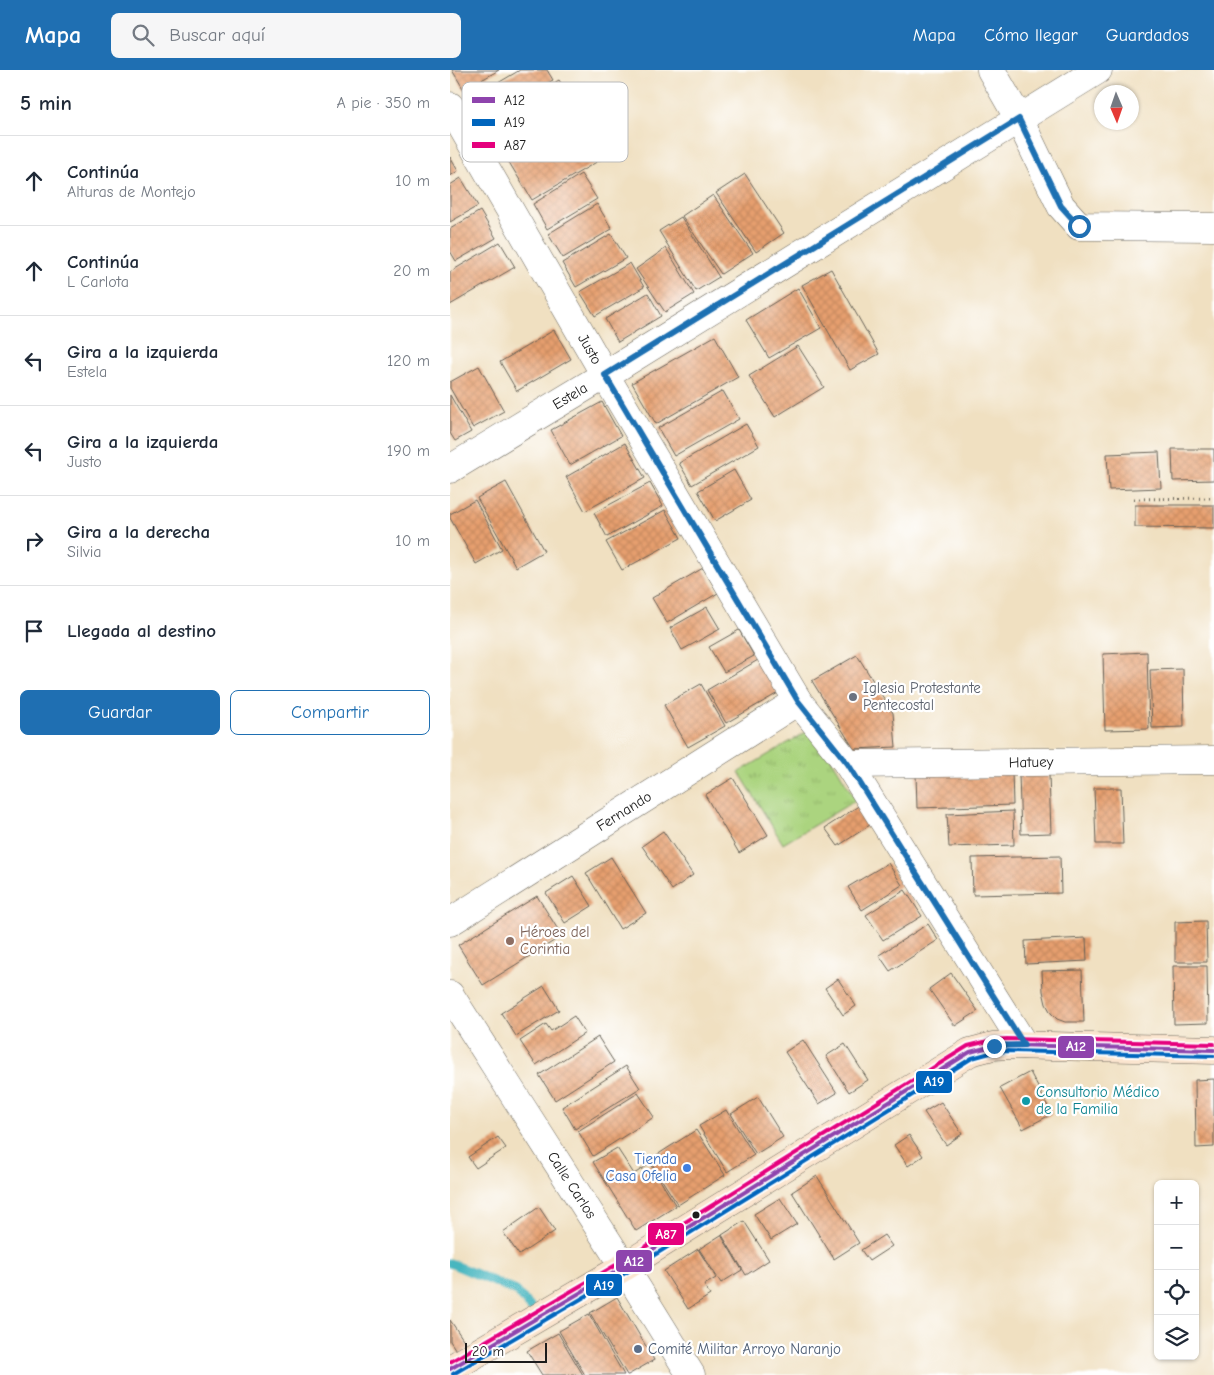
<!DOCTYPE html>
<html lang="es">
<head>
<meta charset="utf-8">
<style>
	body { margin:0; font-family:"Comic Neue",sans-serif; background:#f6f6f7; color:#1f2937 }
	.controls { position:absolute; right:15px; bottom:15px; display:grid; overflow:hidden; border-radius:8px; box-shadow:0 1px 4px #0004 }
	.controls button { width:45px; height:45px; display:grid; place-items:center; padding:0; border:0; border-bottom:1px solid #e0e1e3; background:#fff; color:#1f2937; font:25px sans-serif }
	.compass { position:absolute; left:644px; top:15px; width:45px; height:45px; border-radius:50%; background:#fff; box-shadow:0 1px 4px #0004; rotate:178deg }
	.scale { position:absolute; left:15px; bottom:12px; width:82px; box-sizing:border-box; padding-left:5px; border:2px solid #1c1c1c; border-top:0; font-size:14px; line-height:18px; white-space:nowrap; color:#1c1c1c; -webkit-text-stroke:4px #fff; paint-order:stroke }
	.stop { position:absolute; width:15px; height:15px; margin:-11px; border:4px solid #1f6fb2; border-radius:50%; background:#fff }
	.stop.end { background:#1f6fb2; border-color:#fff; box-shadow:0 1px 5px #0008 }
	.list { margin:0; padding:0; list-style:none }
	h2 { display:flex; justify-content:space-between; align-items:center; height:65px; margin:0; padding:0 20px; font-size:21px }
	h2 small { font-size:16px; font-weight:400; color:#747a83 }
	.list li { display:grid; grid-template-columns:32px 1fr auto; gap:15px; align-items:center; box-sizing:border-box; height:90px; padding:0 20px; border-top:1px solid #e0e1e3 }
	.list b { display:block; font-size:19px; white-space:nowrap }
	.list p { margin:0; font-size:16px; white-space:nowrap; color:#747a83 }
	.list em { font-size:16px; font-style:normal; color:#747a83 }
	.actions { display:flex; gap:10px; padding:15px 20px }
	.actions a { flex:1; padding:11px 0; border:1px solid #1f6fb2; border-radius:8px; text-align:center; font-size:18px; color:#1f6fb2 }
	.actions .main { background:#1f6fb2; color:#fff }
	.icon { flex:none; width:28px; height:28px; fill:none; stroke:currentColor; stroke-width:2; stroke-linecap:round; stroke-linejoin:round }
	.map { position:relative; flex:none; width:764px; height:1305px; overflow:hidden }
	header { display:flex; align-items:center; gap:30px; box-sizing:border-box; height:70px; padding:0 25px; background:#1f6fb2; color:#fff }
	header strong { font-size:24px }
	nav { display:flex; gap:28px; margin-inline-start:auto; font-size:18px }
	.search { width:350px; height:45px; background:#f6f6f7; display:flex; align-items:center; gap:12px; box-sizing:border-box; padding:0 18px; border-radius:8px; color:#747a83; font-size:19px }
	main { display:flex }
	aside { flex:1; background:#fff }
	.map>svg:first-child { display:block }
	.grass { fill:url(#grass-tufts); stroke:#64784e }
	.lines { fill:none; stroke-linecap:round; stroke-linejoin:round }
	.stream { stroke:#47b6bf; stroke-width:9 }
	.building { fill:url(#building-cross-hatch) }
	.minor-casing { stroke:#666156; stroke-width:29 }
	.secondary-casing { stroke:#666156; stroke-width:29 }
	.path { stroke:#666156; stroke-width:3; stroke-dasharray:1 4; stroke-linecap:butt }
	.minor { stroke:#fff; stroke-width:28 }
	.secondary { stroke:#fbe5cf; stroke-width:28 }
	.bus-1-casing { stroke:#fff; stroke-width:8 }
	.bus-2-casing { stroke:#fff; stroke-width:8 }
	.bus-3-casing { stroke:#fff; stroke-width:8 }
	.bus-1 { stroke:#8e44ad; stroke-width:4 }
	.bus-2 { stroke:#0065bd; stroke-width:4 }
	.bus-3 { stroke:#e5007d; stroke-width:4 }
	.route { stroke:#1f6fb2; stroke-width:6 }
	.worship-dot { fill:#6b7280; stroke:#fff; stroke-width:2 }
	.education-dot { fill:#8d6e63; stroke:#fff; stroke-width:2 }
	.culture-dot { fill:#0f9aa8; stroke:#fff; stroke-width:2 }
	.shop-dot { fill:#3f7fe0; stroke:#fff; stroke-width:2 }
	.bus-dot { fill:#1c1c1c; stroke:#fff; stroke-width:2 }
	.service-dot { fill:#5c6f8a; stroke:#fff; stroke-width:2 }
	.labels { text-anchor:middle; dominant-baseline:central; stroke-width:4.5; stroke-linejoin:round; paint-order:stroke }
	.street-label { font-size:15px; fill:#1c1c1c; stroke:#fff }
	.worship-label { font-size:15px; fill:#5b616d; stroke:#fff; text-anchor:start }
	.education-label { font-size:15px; fill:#785e54; stroke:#fff; text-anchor:start }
	.culture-label { font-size:15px; fill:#0d838f; stroke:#fff; text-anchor:start }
	.shop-label { font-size:15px; fill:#366cbe; stroke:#fff; text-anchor:end }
	.service-label { font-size:15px; fill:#4e5e75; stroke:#fff; text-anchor:start }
	.key { fill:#fff; stroke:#bbb; stroke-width:1 }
	.key-label { font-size:14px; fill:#1c1c1c }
	.line-badge { stroke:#fff; stroke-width:2 }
	.badge-label { font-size:14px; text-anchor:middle; font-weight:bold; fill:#fff }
</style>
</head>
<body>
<header>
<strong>Mapa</strong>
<div class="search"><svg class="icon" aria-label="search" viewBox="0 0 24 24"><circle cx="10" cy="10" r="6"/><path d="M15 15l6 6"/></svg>Buscar aquí</div>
<nav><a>Mapa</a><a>Cómo llegar</a><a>Guardados</a></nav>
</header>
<main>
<aside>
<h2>5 min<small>A pie · 350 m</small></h2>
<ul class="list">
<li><svg class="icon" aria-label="ahead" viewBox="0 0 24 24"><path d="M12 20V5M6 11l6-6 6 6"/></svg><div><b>Continúa</b><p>Alturas de Montejo</p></div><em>10 m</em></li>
<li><svg class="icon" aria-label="ahead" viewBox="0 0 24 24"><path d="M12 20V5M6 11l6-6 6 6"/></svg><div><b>Continúa</b><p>L Carlota</p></div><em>20 m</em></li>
<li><svg class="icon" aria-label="left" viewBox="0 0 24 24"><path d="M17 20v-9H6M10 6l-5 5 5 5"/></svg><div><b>Gira a la izquierda</b><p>Estela</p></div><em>120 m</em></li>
<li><svg class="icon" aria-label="left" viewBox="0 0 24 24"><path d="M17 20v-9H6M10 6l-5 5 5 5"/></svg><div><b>Gira a la izquierda</b><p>Justo</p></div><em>190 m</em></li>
<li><svg class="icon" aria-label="right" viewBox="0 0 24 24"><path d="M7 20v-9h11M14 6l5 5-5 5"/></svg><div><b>Gira a la derecha</b><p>Silvia</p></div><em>10 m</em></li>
<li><svg class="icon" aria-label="arrive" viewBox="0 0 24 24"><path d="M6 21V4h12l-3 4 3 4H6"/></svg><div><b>Llegada al destino</b></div></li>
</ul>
<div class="actions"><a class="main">Guardar</a><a>Compartir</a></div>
</aside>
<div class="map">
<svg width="764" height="1305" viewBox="0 0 764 1305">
	<defs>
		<pattern id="grass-tufts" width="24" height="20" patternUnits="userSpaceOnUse" patternTransform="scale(1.25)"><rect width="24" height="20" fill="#abd47f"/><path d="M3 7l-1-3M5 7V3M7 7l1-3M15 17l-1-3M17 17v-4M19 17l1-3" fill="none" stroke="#93b56d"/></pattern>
		<pattern id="building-cross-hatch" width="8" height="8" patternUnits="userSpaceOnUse" patternTransform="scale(1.25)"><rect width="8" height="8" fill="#e69f6e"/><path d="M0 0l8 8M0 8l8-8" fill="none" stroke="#c5885f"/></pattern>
	</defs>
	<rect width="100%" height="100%" fill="#fff"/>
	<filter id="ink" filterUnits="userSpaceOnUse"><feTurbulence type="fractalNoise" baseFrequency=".02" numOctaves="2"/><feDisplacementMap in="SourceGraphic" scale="10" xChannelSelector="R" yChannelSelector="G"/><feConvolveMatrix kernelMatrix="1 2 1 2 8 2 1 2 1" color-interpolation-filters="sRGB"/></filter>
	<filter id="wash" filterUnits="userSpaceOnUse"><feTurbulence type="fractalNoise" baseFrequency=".0096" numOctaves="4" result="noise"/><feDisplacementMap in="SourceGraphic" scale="20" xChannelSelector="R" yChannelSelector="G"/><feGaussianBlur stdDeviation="1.12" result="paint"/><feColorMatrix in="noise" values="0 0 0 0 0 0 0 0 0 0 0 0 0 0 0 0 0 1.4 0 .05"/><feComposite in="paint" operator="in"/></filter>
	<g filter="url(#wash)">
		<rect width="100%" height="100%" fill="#f0e0c1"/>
		<path class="grass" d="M 363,658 L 406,730 L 333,774 L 289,702 Z"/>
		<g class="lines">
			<path class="stream" d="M 0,1193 L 66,1221 L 82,1239"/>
		</g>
		<g id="blocks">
			<g class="building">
				<path d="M 2,0 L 49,0 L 14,20 Z"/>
				<path d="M 70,0 L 97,0 L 103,10 L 35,51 L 21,29 Z"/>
				<path d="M 109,10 L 128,41 L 56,85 L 37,55 Z"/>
				<path d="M 130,45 L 155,87 L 82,130 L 57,89 Z"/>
				<path d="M 0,87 L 8,101 L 0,106 Z"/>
				<path d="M 131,104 L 147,129 L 97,159 L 83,134 Z"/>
				<path d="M 295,104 L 334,163 L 306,182 L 266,123 Z"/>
				<path d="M 11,108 L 28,136 L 0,152 L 0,115 Z"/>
				<path d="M 263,125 L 303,183 L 271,204 L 232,146 Z"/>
				<path d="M 147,134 L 162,159 L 113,188 L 98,164 Z"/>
				<path d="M 30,141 L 46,168 L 6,191 L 0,181 L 0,159 Z"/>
				<path d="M 231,147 L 269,207 L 246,221 L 209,161 Z"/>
				<path d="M 161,164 L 176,188 L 126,217 L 112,193 Z"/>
				<path d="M 50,172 L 65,197 L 0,235 L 0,202 Z"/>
				<path d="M 216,178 L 244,224 L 215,242 L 186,199 Z"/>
				<path d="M 180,193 L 194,217 L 145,246 L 130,222 Z"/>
				<path d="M 381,199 L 429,284 L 400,300 L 352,215 Z"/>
				<path d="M 348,218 L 371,258 L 319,288 L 296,250 Z"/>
				<path d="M 198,223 L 211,246 L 168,272 L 155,249 Z"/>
				<path d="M 104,260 L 121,289 L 67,321 L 50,292 Z"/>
				<path d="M 265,266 L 288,307 L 206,354 L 182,313 Z"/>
				<path d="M 348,276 L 374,317 L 325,347 L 299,306 Z"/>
				<path d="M 29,296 L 54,341 L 23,358 L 0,318 L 0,312 Z"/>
				<path d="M 273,321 L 289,349 L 224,386 L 208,358 Z"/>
				<path d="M 0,325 L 21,362 L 5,371 L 0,363 Z"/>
				<path d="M 152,332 L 171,366 L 120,395 L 101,360 Z"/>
				<path d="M 296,354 L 309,376 L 242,415 L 229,393 Z"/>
				<path d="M 175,373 L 195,408 L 135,441 L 116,407 Z"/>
				<path d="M 722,379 L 764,379 L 764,410 L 723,411 Z"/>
				<path d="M 709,382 L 711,418 L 659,420 L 657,384 Z"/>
				<path d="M 284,400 L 301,430 L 265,451 L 248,421 Z"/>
				<path d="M 56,412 L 94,481 L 66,497 L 27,428 Z"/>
				<path d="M 200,413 L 213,436 L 157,467 L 144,443 Z"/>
				<path d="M 25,430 L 52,479 L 26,494 L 0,448 L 0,444 Z"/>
				<path d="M 685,435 L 764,435 L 764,458 L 685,457 Z"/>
				<path d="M 215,440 L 231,468 L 172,500 L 156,472 Z"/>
				<path d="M 253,498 L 268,523 L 217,553 L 202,528 Z"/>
				<path d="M 257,537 L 270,559 L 232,580 L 220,558 Z"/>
				<path d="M 289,560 L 304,586 L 274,602 L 259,577 Z"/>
				<path d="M 697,582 L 699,659 L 655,660 L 653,584 Z"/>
				<path d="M 407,585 L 443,643 L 446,677 L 404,679 L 362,611 Z"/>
				<path d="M 308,590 L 328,623 L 276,653 L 257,620 Z"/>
				<path d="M 733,599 L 734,657 L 702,658 L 700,600 Z"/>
				<path d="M 251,614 L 275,656 L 238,677 L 214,635 Z"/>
				<path d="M 562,701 L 563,735 L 467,738 L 466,704 Z"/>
				<path d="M 599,704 L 601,763 L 571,764 L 569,705 Z"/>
				<path d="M 283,708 L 318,765 L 289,783 L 255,725 Z"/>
				<path d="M 644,718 L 671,718 L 673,774 L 646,774 Z"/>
				<path d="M 410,735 L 423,753 L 388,776 L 375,758 Z"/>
				<path d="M 563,741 L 564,775 L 499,777 L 497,744 Z"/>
				<path d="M 213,761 L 243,805 L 222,820 L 192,776 Z"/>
				<path d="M 610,786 L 611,823 L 523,825 L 522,788 Z"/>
				<path d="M 161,787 L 196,843 L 170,859 L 136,803 Z"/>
				<path d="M 438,793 L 452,815 L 412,840 L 398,817 Z"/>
				<path d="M 123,806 L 142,836 L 115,853 L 96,823 Z"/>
				<path d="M 455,820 L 472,846 L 433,870 L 416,845 Z"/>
				<path d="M 87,826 L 112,866 L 33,915 L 8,875 Z"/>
				<path d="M 756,851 L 757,892 L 725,892 L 725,852 Z"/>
				<path d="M 478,854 L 488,870 L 440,901 L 429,885 Z"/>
				<path d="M 636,868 L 637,891 L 576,894 L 575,871 Z"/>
				<path d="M 723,896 L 757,896 L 758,953 L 724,954 Z"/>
				<path d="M 632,900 L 634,952 L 615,952 L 607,949 L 601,943 L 596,934 L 593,921 L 592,901 Z"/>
				<path d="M 501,903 L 528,941 L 505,956 L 479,919 Z"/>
				<path d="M 388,909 L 406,936 L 393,945 L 375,918 Z"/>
				<path d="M 94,916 L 109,940 L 66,966 L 51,943 Z"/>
				<path d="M 124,946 L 135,963 L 86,995 L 70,971 L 96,954 L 101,961 Z"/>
				<path d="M 148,967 L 164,992 L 105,1030 L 89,1005 Z"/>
				<path d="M 353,970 L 387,1023 L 369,1034 L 335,982 Z"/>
				<path d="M 395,974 L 418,1010 L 399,1022 L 376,986 Z"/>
				<path d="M 176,996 L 190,1018 L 125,1059 L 112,1037 Z"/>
				<path d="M 580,1002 L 602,1044 L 573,1059 L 550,1018 Z"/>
				<path d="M 764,1009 L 764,1077 L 746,1078 L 745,1010 Z"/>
				<path d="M 188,1023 L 204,1047 L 143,1086 L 128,1061 Z"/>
				<path d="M 308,1027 L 333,1067 L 306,1084 L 281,1044 Z"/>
				<path d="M 491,1032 L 512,1064 L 496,1075 L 474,1042 Z"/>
				<path d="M 276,1040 L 304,1085 L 277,1102 L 249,1056 Z"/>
				<path d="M 246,1060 L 275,1105 L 228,1135 L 199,1090 Z"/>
				<path d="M 459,1065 L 473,1086 L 458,1096 L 444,1075 Z"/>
				<path d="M 48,1067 L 56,1078 L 26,1098 L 18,1087 Z"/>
				<path d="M 167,1078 L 184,1104 L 200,1094 L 226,1136 L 186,1161 L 143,1092 Z"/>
				<path d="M 367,1106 L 409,1173 L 384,1189 L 342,1122 Z"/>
				<path d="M 330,1128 L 347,1154 L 321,1170 L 304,1144 Z"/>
				<path d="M 89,1137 L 105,1161 L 69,1185 L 53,1162 Z"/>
				<path d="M 294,1151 L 319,1190 L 296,1205 L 272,1165 Z"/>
				<path d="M 271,1165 L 292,1200 L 271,1213 L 249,1179 Z"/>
				<path d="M 434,1165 L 442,1176 L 419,1191 L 411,1180 Z"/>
				<path d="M 248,1179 L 266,1208 L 254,1215 L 260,1225 L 238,1239 L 214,1201 Z"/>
				<path d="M 167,1227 L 204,1290 L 178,1305 L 177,1305 L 140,1243 Z"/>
				<path d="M 139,1244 L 174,1305 L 135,1305 L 109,1261 Z"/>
				<path d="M 0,1250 L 19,1278 L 9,1285 L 0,1271 Z"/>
				<path d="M 108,1263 L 133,1305 L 92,1305 L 77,1281 Z"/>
			</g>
		</g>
	</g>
	<g filter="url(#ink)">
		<use href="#blocks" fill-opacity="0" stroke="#666156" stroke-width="1"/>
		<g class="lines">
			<g class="minor-casing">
				<g id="minor">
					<path d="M 541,0 L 569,49 L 611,136 L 629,156 L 764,157"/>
					<path d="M 0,36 L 155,305 L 348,631 L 398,694 L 574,975"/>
					<path d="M 0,399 L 155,305 L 648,0"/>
					<path d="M 398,694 L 764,690"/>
					<path d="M 0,852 L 348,631"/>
					<path d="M 0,925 L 174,1197 L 241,1305"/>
				</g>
			</g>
			<g class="secondary-casing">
				<path id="secondary" d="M 0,1299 L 174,1197 L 520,982 L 543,976 L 557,975 L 764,980"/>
			</g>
			<path class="path" d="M 684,429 L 764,428"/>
			<use href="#minor" class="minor"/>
			<use href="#secondary" class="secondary"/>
			<g class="bus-1-casing">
				<path id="bus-1" d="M 0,1299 L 174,1197 L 520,982 L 543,976 L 557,975 L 764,980"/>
			</g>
			<g class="bus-2-casing">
				<path id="bus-2" d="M 3,1304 L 177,1202 L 522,988 L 544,982 L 557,981 L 764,986"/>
			</g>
			<g class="bus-3-casing">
				<path id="bus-3" d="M 0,1292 L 171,1192 L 518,976 L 542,970 L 557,969 L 764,974"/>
			</g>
			<use href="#bus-1" class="bus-1"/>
			<use href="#bus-2" class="bus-2"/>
			<use href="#bus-3" class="bus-3"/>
		</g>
	</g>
	<g class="lines" filter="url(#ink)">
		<path class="route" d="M 544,976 L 574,975 L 398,694 L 348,631 L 155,305 L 569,49 L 611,136 L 629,156"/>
	</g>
	<circle class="worship-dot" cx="403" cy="627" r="5"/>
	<circle class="education-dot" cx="60" cy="871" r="5"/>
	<circle class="culture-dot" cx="576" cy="1031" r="5"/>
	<circle class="shop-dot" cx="237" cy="1098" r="5"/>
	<circle class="bus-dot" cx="246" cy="1145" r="4.5"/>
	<circle class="service-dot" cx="188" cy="1279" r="5"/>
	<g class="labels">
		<g class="street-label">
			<text transform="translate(140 279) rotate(60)">Justo</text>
			<text transform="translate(120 326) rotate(-31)">Estela</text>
			<text transform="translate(581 692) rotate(-1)">Hatuey</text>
			<text transform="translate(174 741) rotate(-32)">Fernando</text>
			<text transform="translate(122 1115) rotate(57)">Calle Carlos</text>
		</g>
		<g class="worship-label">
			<text x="413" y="618">Iglesia Protestante<tspan x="413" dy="17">Pentecostal</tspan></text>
		</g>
		<g class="education-label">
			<text x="70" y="862">Héroes del<tspan x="70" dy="17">Corintia</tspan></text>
		</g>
		<g class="culture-label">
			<text x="586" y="1022">Consultorio Médico<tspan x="586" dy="17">de la Familia</tspan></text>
		</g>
		<g class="shop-label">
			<text x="227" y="1089">Tienda<tspan x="227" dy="17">Casa Ofelia</tspan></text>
		</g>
		<g class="service-label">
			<text x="198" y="1279">Comité Militar Arroyo Naranjo</text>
		</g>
	</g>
	<rect x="12" y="12" width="166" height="80" rx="8" class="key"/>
	<rect x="22" y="27" width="23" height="6" fill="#8e44ad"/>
	<rect x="22" y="49" width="23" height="7" fill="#0065bd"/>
	<rect x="22" y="72" width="23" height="6" fill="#e5007d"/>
	<g class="key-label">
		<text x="54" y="35">A12</text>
		<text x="54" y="57">A19</text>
		<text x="54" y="80">A87</text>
	</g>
	<g class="line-badge">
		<rect x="607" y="965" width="38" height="24" rx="5" fill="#8e44ad"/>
		<rect x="465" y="1000" width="38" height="24" rx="5" fill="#0065bd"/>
		<rect x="197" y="1152" width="38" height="24" rx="5" fill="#e5007d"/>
		<rect x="165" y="1179" width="38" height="24" rx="5" fill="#8e44ad"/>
		<rect x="135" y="1203" width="38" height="24" rx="5" fill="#0065bd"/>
	</g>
	<g class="badge-label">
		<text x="626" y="981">A12</text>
		<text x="484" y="1016">A19</text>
		<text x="216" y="1169">A87</text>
		<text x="184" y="1196">A12</text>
		<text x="154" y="1220">A19</text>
	</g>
</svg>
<div class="controls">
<button>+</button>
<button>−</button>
<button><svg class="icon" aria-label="locate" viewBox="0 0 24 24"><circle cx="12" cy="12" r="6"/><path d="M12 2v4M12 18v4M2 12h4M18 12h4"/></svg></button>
<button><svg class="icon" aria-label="layers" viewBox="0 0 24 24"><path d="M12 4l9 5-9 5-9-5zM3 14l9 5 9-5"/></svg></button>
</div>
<svg class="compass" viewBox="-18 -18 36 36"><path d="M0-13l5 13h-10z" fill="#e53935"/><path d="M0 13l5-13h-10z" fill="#747a83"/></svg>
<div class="scale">20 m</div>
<div class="stop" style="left:629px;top:156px"></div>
<div class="stop end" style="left:544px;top:976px"></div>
</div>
</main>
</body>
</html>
